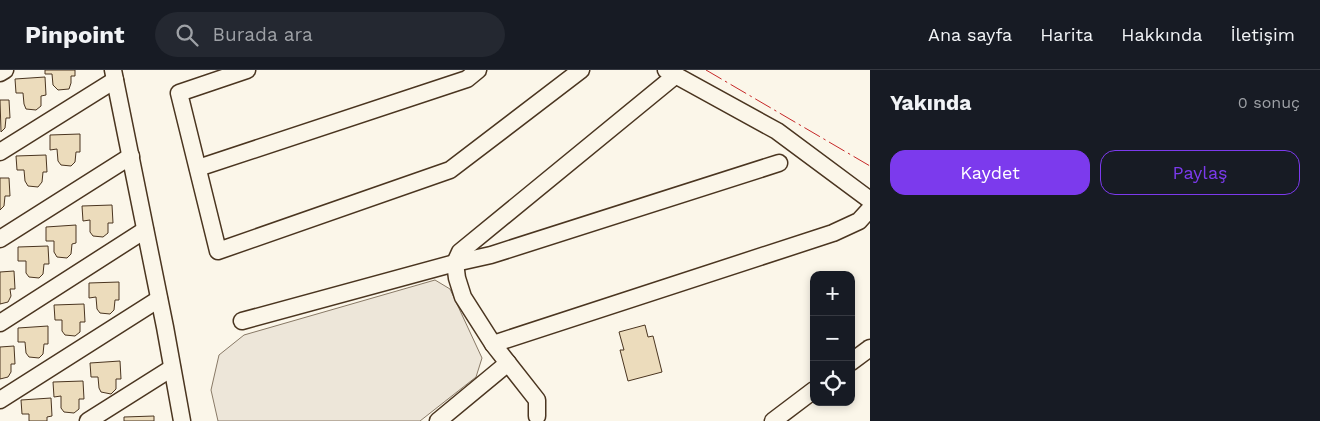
<!DOCTYPE html>
<html lang="tr">
<head>
<meta charset="utf-8">
<style>
	body { margin:0; font-family:"Work Sans",sans-serif; background:#242831; color:#f1f3f6 }
	.controls { position:absolute; right:15px; bottom:15px; display:grid; overflow:hidden; border-radius:10px; box-shadow:0 2px 8px #0003 }
	.controls button { width:45px; height:45px; display:grid; place-items:center; padding:0; border:0; border-bottom:1px solid #363941; background:#171b24; color:#f1f3f6; font:25px sans-serif }
	.list { margin:0; padding:0; list-style:none }
	h2 { display:flex; justify-content:space-between; align-items:center; height:65px; margin:0; padding:0 20px; font-size:21px }
	h2 small { font-size:16px; font-weight:400; color:#9ea1a6 }
	.actions { display:flex; gap:10px; padding:15px 20px }
	.actions a { flex:1; padding:11px 0; border:1px solid #7c3aed; border-radius:15px; text-align:center; font-size:18px; color:#7c3aed }
	.actions .main { background:#7c3aed; color:#fff }
	.icon { flex:none; width:28px; height:28px; fill:none; stroke:currentColor; stroke-width:2; stroke-linecap:round; stroke-linejoin:round }
	.map { position:relative; flex:none; width:870px; height:351px; overflow:hidden }
	header { display:flex; align-items:center; gap:30px; box-sizing:border-box; height:70px; padding:0 25px; background:#171b24; border-bottom:1px solid #363941 }
	header strong { font-size:24px }
	nav { display:flex; gap:28px; margin-inline-start:auto; font-size:18px }
	.search { width:350px; height:45px; background:#242831; display:flex; align-items:center; gap:12px; box-sizing:border-box; padding:0 18px; border-radius:28px; color:#9ea1a6; font-size:19px }
	main { display:flex }
	aside { flex:1; background:#171b24 }
	.map>svg:first-child { display:block }
	.green { fill:#ede6d9; stroke:#887966 }
	.building { fill:#ecdcbc; stroke:#4a3520 }
	.lines { fill:none; stroke-linecap:round; stroke-linejoin:round }
	.minor-casing { stroke:#4a3520; stroke-width:19 }
	.minor { stroke:#fbf6e9; stroke-width:16 }
	.power { stroke:#c62828; stroke-width:1; stroke-dasharray:18 4 2.5 4; stroke-linecap:butt }
</style>
</head>
<body>
<header>
<strong>Pinpoint</strong>
<div class="search"><svg class="icon" aria-label="search" viewBox="0 0 24 24"><circle cx="10" cy="10" r="6"/><path d="M15 15l6 6"/></svg>Burada ara</div>
<nav><a>Ana sayfa</a><a>Harita</a><a>Hakkında</a><a>İletişim</a></nav>
</header>
<main>
<div class="map">
<svg width="870" height="351" viewBox="0 0 870 351">
	<rect width="100%" height="100%" fill="#fbf6e9"/>
	<path class="green" d="M 435,210 L 450,219 L 482,288 L 476,307 L 420,351 L 218,351 L 211,320 L 219,285 L 244,265 Z"/>
	<g class="building">
		<path d="M 45,0 L 75,0 L 75,6 L 71,6 L 71,13 L 69,19 L 58,20 L 53,15 L 52,4 L 45,4 Z"/>
		<path d="M 45,7 L 46,25 L 41,26 L 41,36 L 36,40 L 26,39 L 24,34 L 23,23 L 16,23 L 15,9 Z"/>
		<path d="M 0,30 L 9,30 L 10,48 L 6,48 L 5,58 L 1,62 Z"/>
		<path d="M 80,64 L 80,82 L 76,82 L 75,92 L 71,96 L 61,95 L 58,91 L 57,79 L 50,80 L 50,65 Z"/>
		<path d="M 46,85 L 47,102 L 43,102 L 42,112 L 38,117 L 28,116 L 25,111 L 24,100 L 17,100 L 16,86 Z"/>
		<path d="M 0,108 L 9,108 L 10,126 L 5,126 L 4,136 L 0,140 Z"/>
		<path d="M 112,135 L 113,153 L 108,153 L 108,163 L 103,167 L 93,166 L 90,162 L 90,150 L 83,151 L 82,136 Z"/>
		<path d="M 76,155 L 76,173 L 72,174 L 71,184 L 67,188 L 57,187 L 54,182 L 54,171 L 46,171 L 46,157 Z"/>
		<path d="M 48,176 L 49,194 L 44,194 L 43,204 L 39,208 L 29,207 L 26,203 L 26,191 L 18,191 L 18,177 Z"/>
		<path d="M 14,201 L 15,219 L 10,219 L 11,226 L 8,232 L 0,234 L 0,202 Z"/>
		<path d="M 119,212 L 119,230 L 115,230 L 114,240 L 110,244 L 100,243 L 97,239 L 96,227 L 89,228 L 89,213 Z"/>
		<path d="M 84,234 L 85,252 L 80,252 L 80,262 L 75,266 L 65,265 L 62,261 L 62,250 L 55,250 L 54,235 Z"/>
		<path d="M 645,255 L 648,267 L 653,266 L 662,302 L 628,311 L 620,280 L 624,280 L 619,262 Z"/>
		<path d="M 48,256 L 48,274 L 44,274 L 43,284 L 39,288 L 29,287 L 26,283 L 25,272 L 18,272 L 18,258 Z"/>
		<path d="M 14,276 L 15,294 L 11,294 L 11,302 L 8,307 L 0,309 L 0,277 Z"/>
		<path d="M 120,291 L 121,309 L 116,309 L 116,319 L 111,324 L 101,322 L 99,318 L 98,307 L 91,307 L 90,293 Z"/>
		<path d="M 83,311 L 84,329 L 79,329 L 79,339 L 74,343 L 64,342 L 61,338 L 61,326 L 54,327 L 53,312 Z"/>
		<path d="M 51,328 L 52,346 L 47,347 L 47,351 L 29,351 L 29,344 L 22,344 L 21,330 Z"/>
		<path d="M 154,346 L 154,351 L 124,351 L 124,347 Z"/>
	</g>
	<g class="lines">
		<g class="minor-casing">
			<g id="minor">
				<path d="M 113,0 L 165,257 L 182,351"/>
				<path d="M 247,0 L 179,23 L 218,181 L 450,100 L 581,0"/>
				<path d="M 666,0 L 777,61 L 870,130"/>
				<path d="M 0,3 L 5,0"/>
				<path d="M 0,82 L 115,10"/>
				<path d="M 198,98 L 467,9 L 478,0"/>
				<path d="M 0,169 L 131,86"/>
				<path d="M 242,251 L 455,193 L 491,185 L 779,93"/>
				<path d="M 0,253 L 145,160"/>
				<path d="M 493,274 L 833,163 L 859,151 L 870,139"/>
				<path d="M 851,292 L 870,278"/>
				<path d="M 0,330 L 159,229"/>
				<path d="M 537,346 L 537,330 L 493,274 L 463,227 L 457,208 L 455,193 L 460,182 L 676,5"/>
				<path d="M 88,351 L 172,298"/>
				<path d="M 438,351 L 508,293"/>
				<path d="M 773,351 L 814,320"/>
			</g>
		</g>
		<use href="#minor" class="minor"/>
		<path class="power" d="M 706,0 L 870,96"/>
	</g>
</svg>
<div class="controls">
<button>+</button>
<button>−</button>
<button><svg class="icon" aria-label="locate" viewBox="0 0 24 24"><circle cx="12" cy="12" r="6"/><path d="M12 2v4M12 18v4M2 12h4M18 12h4"/></svg></button>
</div>
</div>
<aside>
<h2>Yakında<small>0 sonuç</small></h2>
<ul class="list">
</ul>
<div class="actions"><a class="main">Kaydet</a><a>Paylaş</a></div>
</aside>
</main>
</body>
</html>
